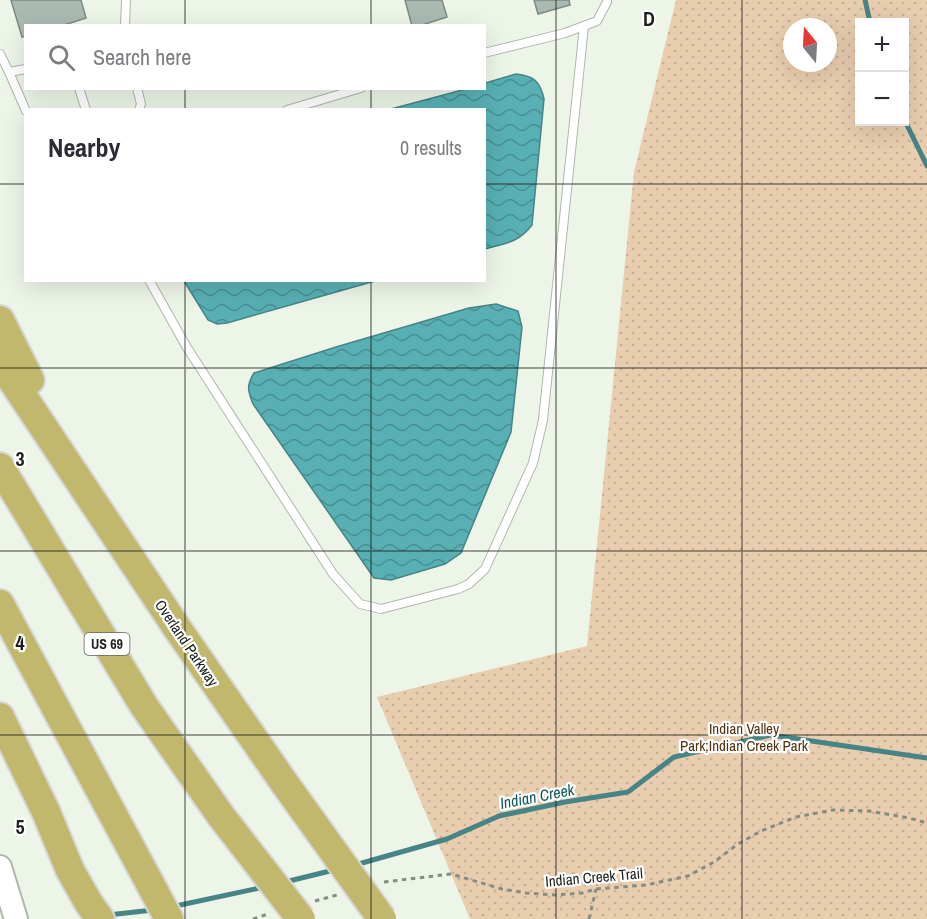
<!DOCTYPE html>
<html lang="en">
<head>
<meta charset="utf-8">
<style>
	body { margin:0; font-family:"Archivo Narrow",sans-serif; background:#f2f2f3; color:#2b2b33 }
	.controls { position:absolute; right:18px; top:18px; display:grid; overflow:hidden; border-radius:0px; box-shadow:0 6px 24px #0002 }
	.controls button { width:54px; height:54px; display:grid; place-items:center; padding:0; border:0; border-bottom:2px solid #e1e1e2; background:#fff; color:#2b2b33; font:30px sans-serif }
	.compass { position:absolute; left:783px; top:18px; width:54px; height:54px; border-radius:50%; background:#fff; box-shadow:0 6px 24px #0002; rotate:342deg }
	.list { margin:0; padding:0; list-style:none }
	h2 { display:flex; justify-content:space-between; align-items:center; height:78px; margin:0; padding:0 24px; font-size:26px }
	h2 small { font-size:20px; font-weight:400; color:#7c7c81 }
	.icon { flex:none; width:33px; height:33px; fill:none; stroke:currentColor; stroke-width:2; stroke-linecap:round; stroke-linejoin:round }
	.map { position:relative; flex:none; width:927px; height:919px; overflow:hidden }
	.search { position:absolute; background:#fff; box-shadow:0 6px 24px #0002; left:24px; top:24px; width:462px; height:66px; display:flex; align-items:center; gap:15px; box-sizing:border-box; padding:0 21px; border-radius:0px; color:#7c7c81; font-size:22px }
	.panel { position:absolute; background:#fff; box-shadow:0 6px 24px #0002; left:24px; top:108px; width:462px; height:174px; border-radius:0px }
	.map>svg:first-child { display:block }
	.grass { fill:url(#grass-dots); fill-rule:evenodd }
	.water { fill:url(#water-waves); stroke:#468486; stroke-width:1.5 }
	.lines { fill:none; stroke-linecap:round; stroke-linejoin:round }
	.stream { stroke:#468486; stroke-width:5 }
	.building { fill:#aabab3; stroke:#7b8b84; stroke-width:1.5 }
	.service-casing { stroke:#afb7aa; stroke-width:10 }
	.secondary-casing { stroke:#afb7aa; stroke-width:26 }
	.motorway-casing { stroke:#d6d7d6; stroke-width:32 }
	.path { stroke:#868c82; stroke-width:3; stroke-dasharray:4.5 4.5; stroke-linecap:butt }
	.service { stroke:#fff; stroke-width:8 }
	.secondary { stroke:#fff; stroke-width:22 }
	.motorway { stroke:#c2b86d; stroke-width:28 }
	.motorway-bridge-casing { stroke:#d6d7d6; stroke-width:32; stroke-linecap:butt }
	.motorway-bridge { stroke:#c2b86d; stroke-width:28 }
	.grid { fill:none; stroke:#1c1f1a; stroke-width:1.5; stroke-opacity:0.55 }
	.labels { text-anchor:middle; dominant-baseline:central; stroke-width:4.5; stroke-linejoin:round; paint-order:stroke }
	.shield { fill:#fff; stroke:#60625f; stroke-width:1.5 }
	.shield-label { font-size:14px; font-weight:bold; fill:#1c1f1a }
	.street-label { font-size:15px; fill:#1c1f1a; stroke:#fff }
	.park-label { font-size:15px; fill:#51320a; stroke:#fff }
	.water-label { font-size:16px; font-style:italic; fill:#0d5a5d; stroke:#fff }
	.grid-label { font-size:20px; text-anchor:middle; font-weight:bold; fill:#1c1f1a; stroke:#fff; stroke-width:4.5; stroke-linejoin:round; paint-order:stroke }
</style>
</head>
<body>
<div class="map">
<svg width="927" height="919" viewBox="0 0 927 919">
	<defs>
		<pattern id="grass-dots" width="8" height="8" patternUnits="userSpaceOnUse" patternTransform="scale(1.5)"><rect width="8" height="8" fill="#e9cdaf"/><path d="M2 2h.1M6 6h.1" fill="none" stroke="#c7b096" stroke-width="1.8" stroke-linecap="round"/></pattern>
		<pattern id="water-waves" width="16" height="10" patternUnits="userSpaceOnUse" patternTransform="scale(1.5)"><rect width="16" height="10" fill="#58b0b4"/><path d="M0 5q4-4 8 0t8 0" fill="none" stroke="#488f92"/></pattern>
	</defs>
	<rect width="100%" height="100%" fill="#ecf5e7"/>
	<path class="grass" d="M 676,0 L 927,0 L 927,919 L 470,919 L 377,697 L 587,646 L 634,172 ZM 860,22 L 904,22 L 904,122 L 860,122 ZM 792,27 L 828,27 L 828,63 L 792,63 Z"/>
	<g class="water">
		<path d="M 516,74 C 534,76 540,81 544,99 L 532,225 C 518,243 506,243 485,249 L 484,110 L 391,109 L 466,89 L 484,88 L 485,83 Z"/>
		<path d="M 184,281 L 375,281 L 227,323 L 217,324 L 208,320 Z"/>
		<path d="M 496,304 L 518,311 L 522,327 L 511,432 L 461,553 L 445,564 L 391,580 L 374,578 L 253,404 C 248,391 246,386 254,373 L 336,347 L 469,308 Z"/>
	</g>
	<g class="lines">
		<g class="stream">
			<path d="M 865,0 L 870,22"/>
			<path d="M 904,119 L 927,166"/>
			<path d="M 355,865 L 447,839 L 499,816 L 565,802 L 628,792 L 674,757 L 771,735 L 927,758"/>
			<path d="M 285,882 L 334,870"/>
			<path d="M 171,907 L 264,887"/>
			<path d="M 108,915 L 153,910"/>
		</g>
	</g>
	<g class="building">
		<path d="M 11,0 L 81,0 L 86,18 L 61,26 L 26,26 L 26,36 L 22,37 Z"/>
		<path d="M 405,0 L 442,0 L 447,17 L 419,26 L 412,26 Z"/>
		<path d="M 534,0 L 569,0 L 570,5 L 538,14 Z"/>
	</g>
	<g class="lines">
		<g class="service-casing">
			<g id="service">
				<path d="M 125,26 L 126,0"/>
				<path d="M 484,53 L 565,33 L 597,21 L 607,2 L 607,0"/>
				<path d="M 0,54 L 9,72 L 26,69"/>
				<path d="M 9,72 L 26,111"/>
				<path d="M 79,88 L 86,110"/>
				<path d="M 137,88 L 141,104 L 139,110"/>
				<path d="M 287,110 L 361,88"/>
				<path d="M 149,280 L 186,346 L 333,574 L 360,604 L 381,609 L 458,589 L 469,584 L 485,569 L 533,463 L 543,420 L 584,26"/>
			</g>
		</g>
		<g class="secondary-casing">
			<path id="secondary" d="M 0,867 L 16,919"/>
		</g>
		<g class="motorway-casing">
			<g id="motorway">
				<path d="M 0,320 L 30,380"/>
				<path d="M 0,362 L 177,628 L 285,784"/>
				<path d="M 0,467 L 144,706 L 221,816"/>
				<path d="M 0,604 L 169,919"/>
				<path d="M 0,717 L 46,812 L 70,870 L 88,902 L 100,919"/>
			</g>
		</g>
		<g class="path">
			<path d="M 384,882 L 451,874 L 502,889 L 526,893 L 556,895 L 582,893 L 596,889 L 646,885 L 688,876 L 714,862 L 738,844 L 761,831 L 796,817 L 833,810 L 869,811 L 909,818 L 927,823"/>
			<path d="M 315,901 L 337,895"/>
			<path d="M 253,919 L 268,914"/>
			<path d="M 589,919 L 596,889"/>
		</g>
		<use href="#service" class="service"/>
		<use href="#secondary" class="secondary"/>
		<use href="#motorway" class="motorway"/>
		<g class="motorway-bridge-casing">
			<g id="motorway-bridge">
				<path d="M 285,784 L 382,919"/>
				<path d="M 221,816 L 301,919"/>
			</g>
		</g>
		<use href="#motorway-bridge" class="motorway-bridge"/>
	</g>
	<path class="grid" d="M 185,0 L 185,26M 371,0 L 371,26M 556,0 L 556,919M 742,0 L 742,919M 185,88 L 185,110M 371,88 L 371,110M 0,184 L 26,184M 484,184 L 927,184M 185,280 L 185,919M 371,280 L 371,919M 0,368 L 927,368M 0,551 L 927,551M 0,735 L 927,735"/>
	<g class="labels">
		<rect class="shield" x="84.5" y="633" width="45" height="22" rx="4.5"/>
		<g class="shield-label">
			<text x="107" y="644">US 69</text>
		</g>
		<g class="street-label">
			<text transform="translate(187 643) rotate(56)">Overland Parkway</text>
			<text transform="translate(594 877) rotate(-5)">Indian Creek Trail</text>
		</g>
		<g class="park-label">
			<text x="744" y="728">Indian Valley<tspan x="744" dy="17">Park;Indian Creek Park</tspan></text>
		</g>
		<g class="water-label">
			<text transform="translate(537 796) rotate(-11)">Indian Creek</text>
		</g>
	</g>
	<g class="grid-label">
		<text x="649" y="26">D</text>
		<text x="20" y="466">3</text>
		<text x="20" y="650">4</text>
		<text x="20" y="834">5</text>
	</g>
</svg>
<div class="controls">
<button>+</button>
<button>−</button>
</div>
<svg class="compass" viewBox="-18 -18 36 36"><path d="M0-13l5 13h-10z" fill="#e53935"/><path d="M0 13l5-13h-10z" fill="#7c7c81"/></svg>
<div class="search"><svg class="icon" aria-label="search" viewBox="0 0 24 24"><circle cx="10" cy="10" r="6"/><path d="M15 15l6 6"/></svg>Search here</div>
<section class="panel">
<h2>Nearby<small>0 results</small></h2>
<ul class="list">
</ul>
</section>
</div>
</body>
</html>
